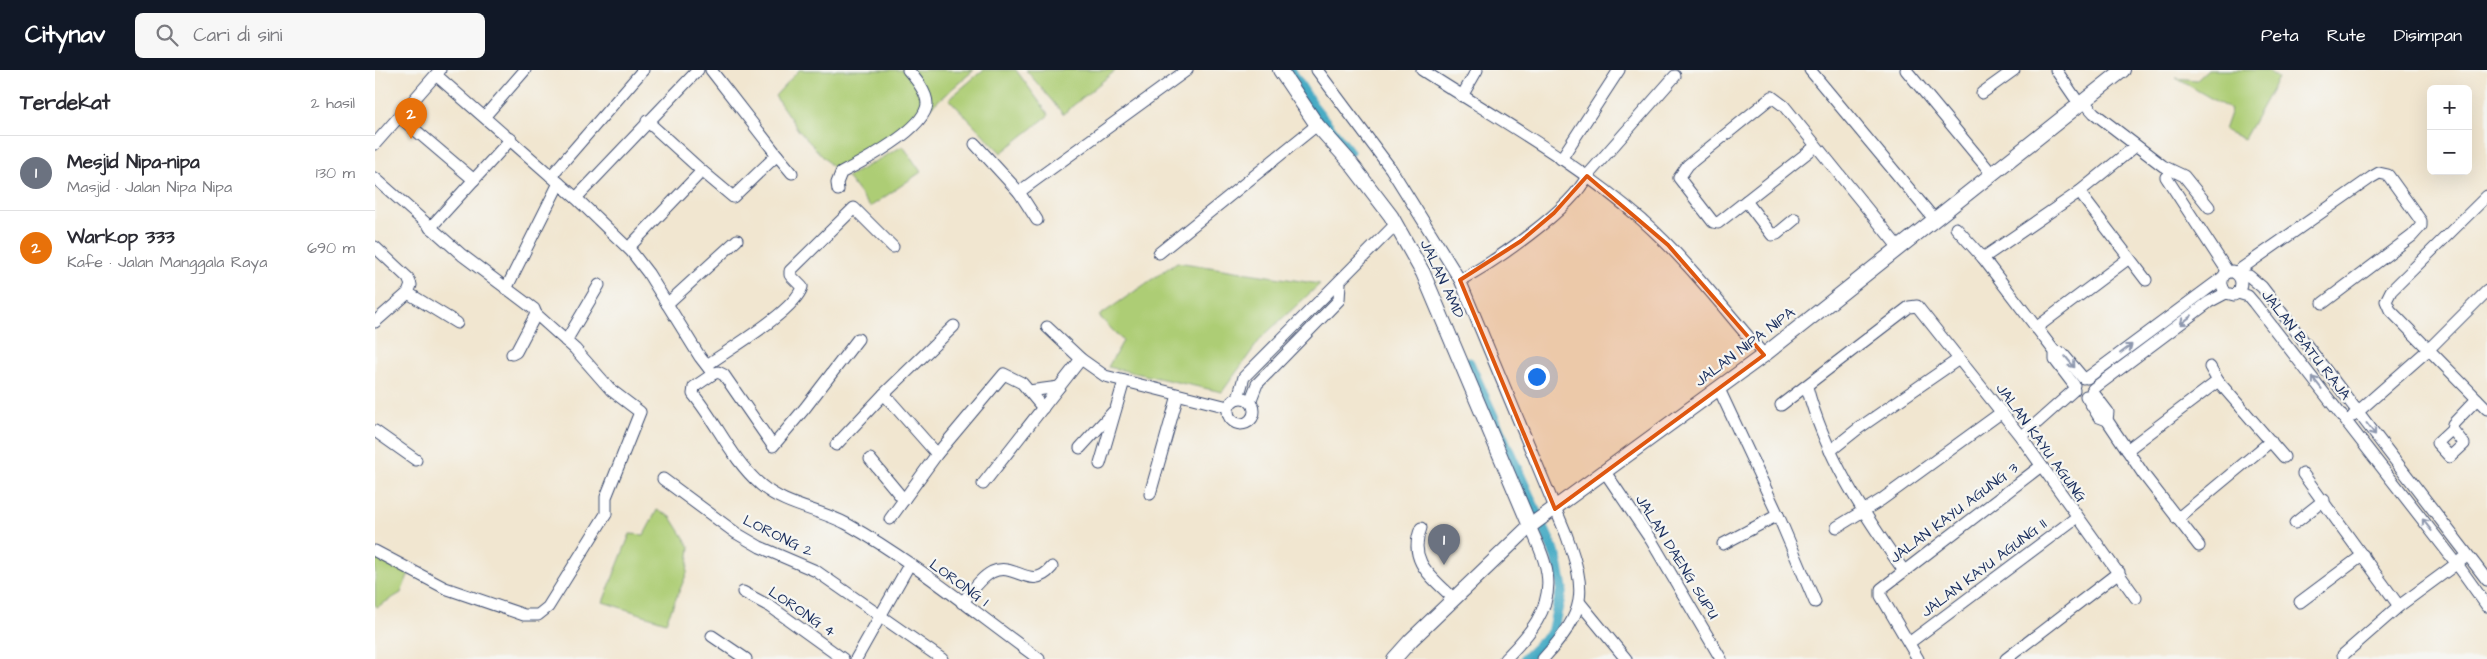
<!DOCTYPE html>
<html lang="id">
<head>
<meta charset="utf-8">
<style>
	body { margin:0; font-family:"Architects Daughter",sans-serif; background:#f7f7f7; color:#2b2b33 }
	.controls { position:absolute; right:15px; top:15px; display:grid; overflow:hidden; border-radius:8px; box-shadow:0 5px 20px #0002 }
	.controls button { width:45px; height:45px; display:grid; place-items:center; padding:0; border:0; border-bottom:1px solid #e1e1e2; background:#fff; color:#2b2b33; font:25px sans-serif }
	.you { position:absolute; left:1161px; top:306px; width:18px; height:18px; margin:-12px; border:4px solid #fff; border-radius:50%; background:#1a73e8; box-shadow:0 0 0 8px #1a73e833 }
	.badge { display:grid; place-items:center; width:32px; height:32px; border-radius:50%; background:#111827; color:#fff; font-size:16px; font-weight:700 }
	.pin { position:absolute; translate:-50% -41px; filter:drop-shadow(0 1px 2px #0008) }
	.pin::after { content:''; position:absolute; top:26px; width:18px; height:15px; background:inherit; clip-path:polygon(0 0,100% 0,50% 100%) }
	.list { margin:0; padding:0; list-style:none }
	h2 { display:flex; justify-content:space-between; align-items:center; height:65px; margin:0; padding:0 20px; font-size:21px }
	h2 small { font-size:16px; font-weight:400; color:#7c7c81 }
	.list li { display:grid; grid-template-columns:32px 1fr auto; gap:15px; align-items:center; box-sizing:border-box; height:75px; padding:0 20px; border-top:1px solid #e1e1e2 }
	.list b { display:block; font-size:19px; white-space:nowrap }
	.list p { margin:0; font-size:16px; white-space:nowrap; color:#7c7c81 }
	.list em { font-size:16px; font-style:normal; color:#7c7c81 }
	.icon { flex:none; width:28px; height:28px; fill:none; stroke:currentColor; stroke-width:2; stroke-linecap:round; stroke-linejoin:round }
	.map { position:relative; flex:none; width:2112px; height:589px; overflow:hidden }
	header { display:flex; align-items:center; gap:30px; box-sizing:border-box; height:70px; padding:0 25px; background:#111827; color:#fff }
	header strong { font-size:24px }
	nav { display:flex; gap:28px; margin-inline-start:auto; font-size:18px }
	.search { width:350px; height:45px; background:#f7f7f7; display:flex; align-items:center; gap:12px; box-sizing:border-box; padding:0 18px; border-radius:8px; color:#7c7c81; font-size:19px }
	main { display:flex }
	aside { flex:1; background:#fff }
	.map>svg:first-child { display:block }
	.green { fill:#adcd74; stroke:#647e69 }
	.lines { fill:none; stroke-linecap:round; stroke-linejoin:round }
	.canal { stroke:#44aac4; stroke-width:11 }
	.minor-casing { stroke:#3b4a6f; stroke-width:13 }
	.tertiary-casing { stroke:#3b4a6f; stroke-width:16 }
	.minor { stroke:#fff; stroke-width:11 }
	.tertiary { stroke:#fff; stroke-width:14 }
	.oneway { stroke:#8d97ae }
	.marked { fill:#de5710; fill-opacity:0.2; stroke:#de5710; stroke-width:4; stroke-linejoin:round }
	.labels { text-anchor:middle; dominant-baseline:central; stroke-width:4.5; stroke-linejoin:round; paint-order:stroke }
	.street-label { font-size:15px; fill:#1b2f5e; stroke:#f6f6f2 }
</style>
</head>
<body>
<header>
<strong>Citynav</strong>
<div class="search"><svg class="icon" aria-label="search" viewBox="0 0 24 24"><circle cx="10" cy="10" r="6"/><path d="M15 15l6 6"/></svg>Cari di sini</div>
<nav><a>Peta</a><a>Rute</a><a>Disimpan</a></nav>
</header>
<main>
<aside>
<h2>Terdekat<small>2 hasil</small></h2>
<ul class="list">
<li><span class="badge" style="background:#6b7280">1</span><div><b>Mesjid Nipa-nipa</b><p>Masjid · Jalan Nipa Nipa</p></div><em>130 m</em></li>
<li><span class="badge" style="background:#e8710a">2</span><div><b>Warkop 333</b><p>Kafe · Jalan Manggala Raya</p></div><em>690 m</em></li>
</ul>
</aside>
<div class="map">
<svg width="2112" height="589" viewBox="0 0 2112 589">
	<rect width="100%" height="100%" fill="#f6f6f2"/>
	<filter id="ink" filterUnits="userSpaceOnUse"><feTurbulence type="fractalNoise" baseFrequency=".02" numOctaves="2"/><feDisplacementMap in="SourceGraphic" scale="10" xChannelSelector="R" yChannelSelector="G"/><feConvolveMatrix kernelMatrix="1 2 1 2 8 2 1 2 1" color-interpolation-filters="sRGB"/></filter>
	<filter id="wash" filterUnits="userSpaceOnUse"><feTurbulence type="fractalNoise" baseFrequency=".0096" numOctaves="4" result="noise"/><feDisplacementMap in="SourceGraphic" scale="20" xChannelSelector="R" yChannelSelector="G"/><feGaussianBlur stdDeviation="1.12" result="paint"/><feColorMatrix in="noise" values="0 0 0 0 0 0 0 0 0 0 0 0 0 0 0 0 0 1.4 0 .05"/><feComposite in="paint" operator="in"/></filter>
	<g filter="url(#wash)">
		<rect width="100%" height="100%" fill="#f1e6d0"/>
		<g class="green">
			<path d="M 424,0 L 599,0 L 530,59 L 464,104 L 424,61 L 400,26 Z"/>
			<path d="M 608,0 L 641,0 L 674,45 L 626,83 L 574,29 Z"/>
			<path d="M 651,0 L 741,0 L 688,44 Z"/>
			<path d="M 1833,0 L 1892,0 L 1903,8 L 1869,69 L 1849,60 L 1856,40 L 1801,8 L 1822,10 Z"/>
			<path d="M 528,76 L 546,102 L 495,137 L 472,107 Z"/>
			<path d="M 802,192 L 945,214 L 887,267 L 847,322 L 733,297 L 748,271 L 724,246 Z"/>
			<path d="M 282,440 L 296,447 L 315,477 L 312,503 L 291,552 L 228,532 L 255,464 L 269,465 Z"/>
			<path d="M 0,486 L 34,503 L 26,523 L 2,537 L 0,535 Z"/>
		</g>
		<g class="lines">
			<g class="canal">
				<path d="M 915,0 L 937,35 L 974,82"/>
				<path d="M 1094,293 L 1181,486 L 1187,518 L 1177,563 L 1150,589"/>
			</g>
		</g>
	</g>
	<g filter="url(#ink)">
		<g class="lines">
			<g class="minor-casing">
				<g id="minor">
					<path d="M 336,0 L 402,85"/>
					<path d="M 942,0 L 1016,99 L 1085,210 L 1191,464 C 1213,524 1211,541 1168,589"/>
					<path d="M 1047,0 C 1121,48 1200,91 1267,150 C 1312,190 1349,239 1389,285"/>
					<path d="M 1435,0 L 1560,150"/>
					<path d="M 1531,0 L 1617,104"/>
					<path d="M 1681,0 L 1705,35"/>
					<path d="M 61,5 L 201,128 L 256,181 L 273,203 L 325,287 L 338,304 L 343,302 L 349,305 L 398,376 L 430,338 L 483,269"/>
					<path d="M 1607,23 L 1639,0"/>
					<path d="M 1087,26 L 1102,0"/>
					<path d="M 1709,32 L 1719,43 L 1788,96 L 1809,106 L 1834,137"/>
					<path d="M 110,46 L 150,0"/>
					<path d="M 25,47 L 99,110"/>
					<path d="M 272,51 L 327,101"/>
					<path d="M 0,74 L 65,0"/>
					<path d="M 600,74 L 644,122 L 812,0"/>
					<path d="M 1441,76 L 1343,153 L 1338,152 L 1304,108 L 1313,95 L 1397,27 L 1409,36 L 1524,178"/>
					<path d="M 1186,89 L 1244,0"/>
					<path d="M 176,106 L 268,0"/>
					<path d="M 1791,107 L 1853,202"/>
					<path d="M 0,108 L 87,185 L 159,239 L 161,244 L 141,282 L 137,284"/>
					<path d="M 463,120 L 462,113 L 466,103 C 487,92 550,59 552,34 C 552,22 540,8 533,0"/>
					<path d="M 644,122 L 662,150"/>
					<path d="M 1704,122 L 1771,210"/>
					<path d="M 2112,126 L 2016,221 L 2011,231 L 2015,240 L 2112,339"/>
					<path d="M 201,128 L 323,0"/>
					<path d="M 1371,131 L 1397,165 L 1402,164 L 1420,149"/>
					<path d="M 55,158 L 136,69"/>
					<path d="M 1581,158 L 1608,188 L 1680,282 L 1680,290 L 1699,315"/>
					<path d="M 258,173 L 327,101 L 358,127 L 402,85 L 417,103"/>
					<path d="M 0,177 L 33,208 L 36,215 L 33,223 L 0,252"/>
					<path d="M 784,183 L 942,55"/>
					<path d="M 1608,188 L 1704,122 L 1757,79"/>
					<path d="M 1860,203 L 1997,107 L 2004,103 L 2013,105 L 2046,151 L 2046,156 L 2037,166 L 1948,233"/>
					<path d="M 1864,206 L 1874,206 L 1887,217 L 2112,510"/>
					<path d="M 1085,210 C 1118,193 1197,139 1212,106 L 1300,6"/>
					<path d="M 131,219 L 184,113"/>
					<path d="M 33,223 L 82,253"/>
					<path d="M 1863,223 L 1873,226 L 1879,233 L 2082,494 L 2112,536"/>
					<path d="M 292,234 L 362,170"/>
					<path d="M 672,257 L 706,289 L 730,306 L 853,337"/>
					<path d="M 1661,258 L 1754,188"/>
					<path d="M 191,271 L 224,215"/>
					<path d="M 1680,282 L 1687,283 L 1708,308"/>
					<path d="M 332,295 C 353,280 420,241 427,217 L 415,205 L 415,201 L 479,138 L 518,177"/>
					<path d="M 1835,297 L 1843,311 L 1909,387"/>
					<path d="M 338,304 L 319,317 L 318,324 C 342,353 357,390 386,415 C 410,436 444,439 472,454 C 537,490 603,545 664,589"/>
					<path d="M 1712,308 L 1847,208"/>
					<path d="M 1432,317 C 1450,386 1488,443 1529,501"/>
					<path d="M 1344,319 L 1403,445 L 1440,532"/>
					<path d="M 1718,319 L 1834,232 L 1851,223 L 1859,225 L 1863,223 C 1868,214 1867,206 1857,201 L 1850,204 C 1845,211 1846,216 1851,223"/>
					<path d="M 654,321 L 684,317"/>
					<path d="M 1717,321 L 1733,342 L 1732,350"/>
					<path d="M 509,324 L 579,256"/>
					<path d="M 1711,326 L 1724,347 L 1732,350 L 1769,405 L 1824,476"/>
					<circle cx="866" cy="341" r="13"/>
					<path d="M 863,328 L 869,307 L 1021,154"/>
					<path d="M 875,332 L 882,314 L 964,230 L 965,213"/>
					<path d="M 1406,335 L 1534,237 L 1542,236 L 1646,367 L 1761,528"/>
					<path d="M 1978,346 L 2053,280 L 2112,221"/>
					<path d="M 2077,359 L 2062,373 L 2075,387 L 2089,374 L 2077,359 L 2078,354 L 2102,329"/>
					<path d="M 0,361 L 41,390"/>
					<path d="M 1646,367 L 1699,320"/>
					<path d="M 461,375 L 509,324 L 562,384"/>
					<path d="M 705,378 L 738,342"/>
					<path d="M 1752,380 L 1843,311"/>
					<path d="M 1455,381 L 1484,358 L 1584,289"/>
					<path d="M 495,389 L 529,430"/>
					<path d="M 725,394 L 749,311"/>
					<path d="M 1230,402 L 1276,470 L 1346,589"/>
					<path d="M 1928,404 L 2024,536"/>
					<path d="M 288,409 L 361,463 L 385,477 L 441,501 L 567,589"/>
					<path d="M 608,414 L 706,289"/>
					<path d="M 775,424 L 803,325"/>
					<path d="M 515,449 L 562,384 L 629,304 L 647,313 L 668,338"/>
					<path d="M 1802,449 L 1896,371"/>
					<path d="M 1920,453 L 1949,430"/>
					<path d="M 1462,457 L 1506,430 L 1627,342"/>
					<path d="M 1046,458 C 1032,491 1057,507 1079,529"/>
					<path d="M 1348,474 L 1403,445"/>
					<path d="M 0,481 L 70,518 L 149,545 L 163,545 L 173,537 L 231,444 L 231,427 L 265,342 L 236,320 L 200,279 L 161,244"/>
					<path d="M 368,522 L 396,537 L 468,589"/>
					<path d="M 1925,532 L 1988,485"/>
					<path d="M 587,533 C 595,524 605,508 617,502 C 641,491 655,523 677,497"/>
					<path d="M 1205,533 L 1251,589"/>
					<path d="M 337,566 L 371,589"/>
					<path d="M 1534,573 L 1702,447"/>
					<path d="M 1968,585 L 2024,536 L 2088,489"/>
					<path d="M 481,589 L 534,495"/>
					<path d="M 1130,589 C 1153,566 1178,539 1172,503 C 1170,487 1161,471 1155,456"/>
					<path d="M 1543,589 L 1506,526 L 1506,519 L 1666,396"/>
					<path d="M 1631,589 L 1744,502"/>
				</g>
			</g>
			<g class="tertiary-casing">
				<g id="tertiary">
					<path d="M 905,0 L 942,55 L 974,91 L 1016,146 L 1048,203 L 1155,456"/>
					<path d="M 1019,589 L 1036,570 L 1155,456 L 1389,285 L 1748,0"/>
				</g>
			</g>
			<use href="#minor" class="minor"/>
			<use href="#tertiary" class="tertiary"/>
		</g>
		<defs><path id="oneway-shaft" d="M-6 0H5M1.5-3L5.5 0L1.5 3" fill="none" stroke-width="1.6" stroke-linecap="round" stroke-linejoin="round" transform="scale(1.25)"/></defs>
		<g class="oneway">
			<use href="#oneway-shaft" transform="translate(1811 250) rotate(142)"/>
			<use href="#oneway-shaft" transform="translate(1751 279) rotate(-37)"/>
			<use href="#oneway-shaft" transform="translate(1695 292) rotate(50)"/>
			<use href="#oneway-shaft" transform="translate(1942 313) rotate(-128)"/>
			<use href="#oneway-shaft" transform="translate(1996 359) rotate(53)"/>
			<use href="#oneway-shaft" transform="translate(2052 455) rotate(-128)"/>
		</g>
	</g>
	<path class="marked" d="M 1212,106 L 1293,175 L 1389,285 L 1180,439 L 1085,210 L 1146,171 L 1179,143 Z"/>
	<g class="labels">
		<g class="street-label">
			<text transform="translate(1067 209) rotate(65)">JALAN AMD</text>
			<text transform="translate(1931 275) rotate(52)">JALAN BATU RAJA</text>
			<text transform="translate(1370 277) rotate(-37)">JALAN NIPA NIPA</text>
			<text transform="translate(1666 373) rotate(54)">JALAN KAYU AGUNG</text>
			<text transform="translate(1579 443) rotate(-37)">JALAN KAYU AGUNG 3</text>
			<text transform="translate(403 466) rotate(26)">LORONG 2</text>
			<text transform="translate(1302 487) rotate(58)">JALAN DAENG SUPU</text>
			<text transform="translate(1609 498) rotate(-37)">JALAN KAYU AGUNG II</text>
			<text transform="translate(584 513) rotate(36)">LORONG 1</text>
			<text transform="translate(427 542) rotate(34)">LORONG 4</text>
		</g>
	</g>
</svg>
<div class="controls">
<button>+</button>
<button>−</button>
</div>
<div class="you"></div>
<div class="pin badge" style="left:1069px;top:495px;background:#6b7280">1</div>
<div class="pin badge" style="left:36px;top:69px;background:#e8710a">2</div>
</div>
</main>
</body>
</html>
